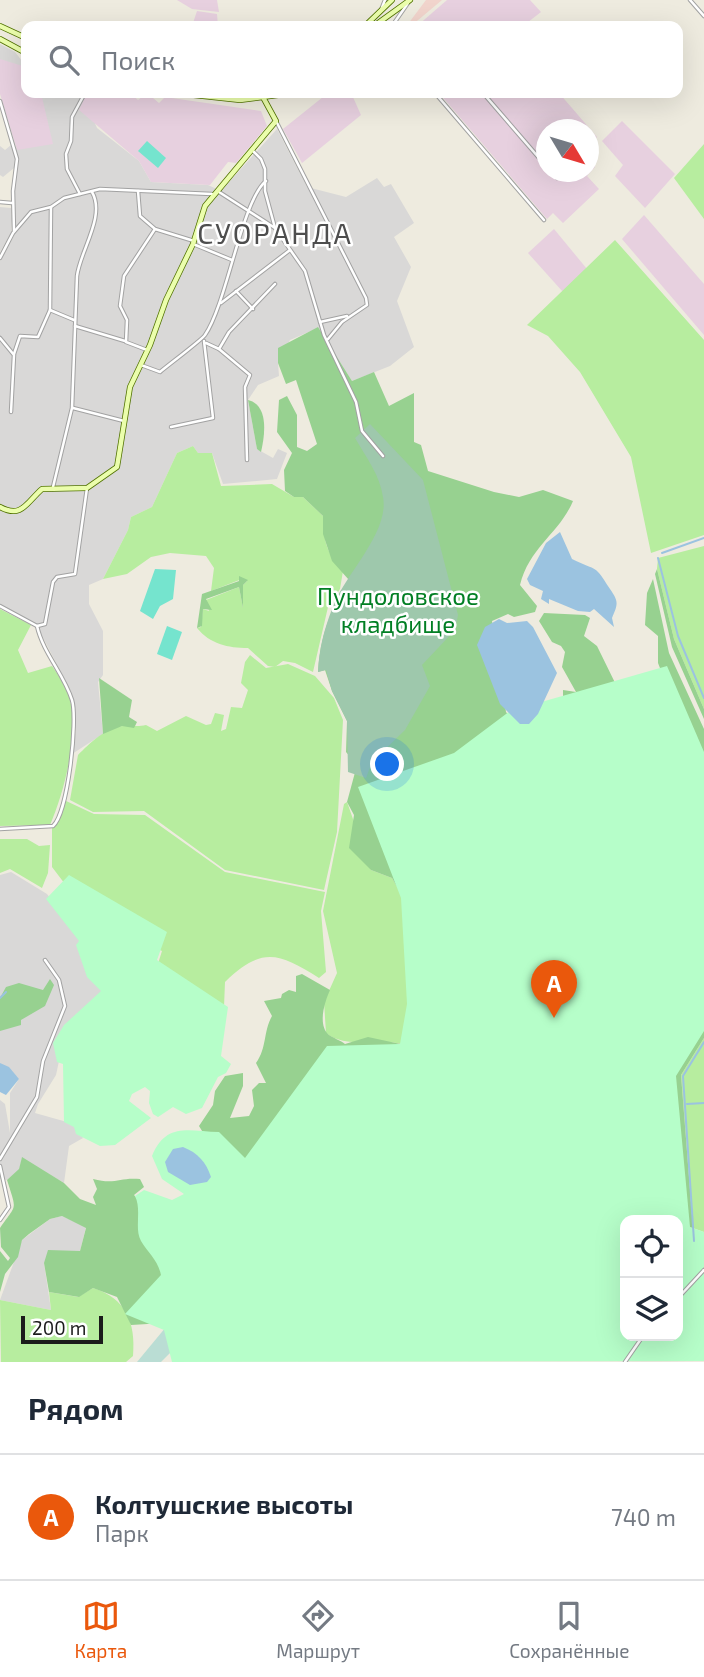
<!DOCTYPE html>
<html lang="ru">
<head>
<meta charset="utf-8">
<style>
	body { margin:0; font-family:"Exo 2",sans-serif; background:#f2f2f3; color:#1f2937 }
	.controls { position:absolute; right:21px; bottom:21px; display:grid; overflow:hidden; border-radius:14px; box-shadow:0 7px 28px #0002 }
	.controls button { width:63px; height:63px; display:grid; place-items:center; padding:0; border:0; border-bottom:2px solid #e0e1e3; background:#fff; color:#1f2937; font:35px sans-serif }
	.compass { position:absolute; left:536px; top:119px; width:63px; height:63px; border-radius:50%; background:#fff; box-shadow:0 7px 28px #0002; rotate:128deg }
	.scale { position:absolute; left:21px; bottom:18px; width:82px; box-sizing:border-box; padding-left:7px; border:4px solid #1b1b1b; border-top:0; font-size:19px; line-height:24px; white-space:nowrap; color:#1b1b1b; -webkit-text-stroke:5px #fff; paint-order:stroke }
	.you { position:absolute; left:388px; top:765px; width:24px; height:24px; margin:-18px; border:5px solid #fff; border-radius:50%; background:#1a73e8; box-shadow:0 0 0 10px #1a73e833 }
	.badge { display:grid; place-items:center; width:46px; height:46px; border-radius:50%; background:#ea580c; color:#fff; font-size:23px; font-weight:700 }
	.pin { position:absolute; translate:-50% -58px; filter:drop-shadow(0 2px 4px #0008) }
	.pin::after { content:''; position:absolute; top:37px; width:24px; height:21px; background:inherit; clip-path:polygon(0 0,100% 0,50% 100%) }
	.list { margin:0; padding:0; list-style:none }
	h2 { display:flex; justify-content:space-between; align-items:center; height:91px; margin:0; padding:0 28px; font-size:30px }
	h2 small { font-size:23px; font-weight:400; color:#747a83 }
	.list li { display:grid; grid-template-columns:46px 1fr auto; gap:21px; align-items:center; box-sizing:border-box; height:126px; padding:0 28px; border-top:2px solid #e0e1e3 }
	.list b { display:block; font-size:26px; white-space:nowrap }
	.list p { margin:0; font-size:23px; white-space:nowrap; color:#747a83 }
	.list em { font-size:23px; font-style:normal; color:#747a83 }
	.icon { flex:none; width:38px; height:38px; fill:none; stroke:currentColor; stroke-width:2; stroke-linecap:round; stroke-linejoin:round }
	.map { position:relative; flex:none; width:704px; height:1362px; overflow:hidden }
	.search { position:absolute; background:#fff; box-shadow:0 7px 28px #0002; left:21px; right:21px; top:21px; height:77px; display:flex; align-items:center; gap:18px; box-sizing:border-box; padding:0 24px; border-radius:14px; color:#747a83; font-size:26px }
	.sheet { height:217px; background:#fff }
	nav { display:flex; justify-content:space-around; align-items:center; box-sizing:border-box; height:98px; border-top:2px solid #e0e1e3; background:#fff; font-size:19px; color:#747a83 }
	nav a { display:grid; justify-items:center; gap:4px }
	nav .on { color:#ea580c }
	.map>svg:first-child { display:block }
	.residential { fill:#d9d8d7 }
	.commercial { fill:#f1d4cc }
	.industrial { fill:#e7d0df }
	.grass { fill:#b7ed9f }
	.forest { fill:#97d190 }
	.wetland { fill:#baddd4 }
	.cemetery { fill:#9ec8ac }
	.park { fill:#b6fec9; fill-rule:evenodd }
	.pitch { fill:#75e4ce }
	.water { fill:#9bc3e0 }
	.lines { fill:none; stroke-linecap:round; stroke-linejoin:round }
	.stream { stroke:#9bc3e0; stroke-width:2 }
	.street-casing { stroke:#a2a2a2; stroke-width:4.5 }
	.secondary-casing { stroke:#517300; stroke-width:6 }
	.street { stroke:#fff; stroke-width:2.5 }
	.secondary { stroke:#ebfeac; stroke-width:4.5 }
	.labels { text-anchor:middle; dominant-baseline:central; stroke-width:5; stroke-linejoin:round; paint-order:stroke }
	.park-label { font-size:24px; fill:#027f24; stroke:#fff }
	.quarter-label { font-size:28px; letter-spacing:2px; fill:#4e4e4e; stroke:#fff }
</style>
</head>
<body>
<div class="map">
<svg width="704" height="1362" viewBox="0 0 704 1362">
	<rect width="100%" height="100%" fill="#eeebdf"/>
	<g class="residential">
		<path d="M 0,44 L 15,52 L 26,66 L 26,93 L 87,93 L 85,101 L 97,128 L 139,161 L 151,182 L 208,185 L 221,191 L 277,129 L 307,187 L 346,197 L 377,178 L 384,187 L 391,184 L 414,223 L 394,237 L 411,267 L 397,301 L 414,347 L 390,366 L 352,381 L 318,328 L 290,340 L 278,363 L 279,376 L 258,385 L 248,400 L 257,449 L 273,458 L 278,449 L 287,453 L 277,479 L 223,484 L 212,453 L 198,453 L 193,446 L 177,453 L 152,507 L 131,517 L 128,530 L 103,579 L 89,585 L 89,604 L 103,631 L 103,675 L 98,682 L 103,734 L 72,754 L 76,730 L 73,699 L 68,686 L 36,624 L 0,605 L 0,261 L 14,236 L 16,222 L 12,191 L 14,168 L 3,177 L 0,175 L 0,146 L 5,150 L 11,145 L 15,159 L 17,142 L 0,84 Z"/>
		<path d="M 0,207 L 11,208 L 12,220 L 11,233 L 0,252 Z"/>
		<path d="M 11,872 L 47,894 L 134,1011 L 59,1061 L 56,1075 L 38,1104 L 35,1113 L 74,1124 L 83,1138 L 69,1146 L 64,1183 L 22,1158 L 19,1170 L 7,1180 L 0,1179 L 0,1100 L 5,1104 L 10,1133 L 10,1093 L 19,1079 L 0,1070 L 0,875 Z"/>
		<path d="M 62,1216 L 86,1227 L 80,1251 L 44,1263 L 51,1310 L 0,1300 L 22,1240 L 50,1219 Z"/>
	</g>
	<path class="commercial" d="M 426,0 L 442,0 L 411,26 L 408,24 Z"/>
	<g class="industrial">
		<path d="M 177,0 L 217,0 L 219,12 L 192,9 Z"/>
		<path d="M 447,0 L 530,0 L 541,12 L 523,26 L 417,26 Z"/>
		<path d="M 197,11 L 217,14 L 218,26 L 192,26 Z"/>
		<path d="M 0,59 L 26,67 L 26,93 L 41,93 L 53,144 L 17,150 L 0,94 Z"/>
		<path d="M 87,93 L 130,93 L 138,100 L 147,93 L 159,103 L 165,97 L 261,111 L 267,126 L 236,163 L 228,162 L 210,185 L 151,182 L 139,161 L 79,110 Z"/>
		<path d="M 328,93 L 352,95 L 361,115 L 302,163 L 283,129 Z"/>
		<path d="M 439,93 L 559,93 L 597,137 L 589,145 L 588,130 L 546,130 L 546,172 L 588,172 L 589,159 L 595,167 L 587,176 L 599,189 L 563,223 L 553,213 L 547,219 Z"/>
		<path d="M 622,121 L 675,174 L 645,208 L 615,176 L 623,165 L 602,141 Z"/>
		<path d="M 644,215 L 704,284 L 704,335 L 622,239 Z"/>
		<path d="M 554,229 L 587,269 L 563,292 L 528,253 Z"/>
	</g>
	<g class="grass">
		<path d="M 704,144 L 704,219 L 674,178 Z"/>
		<path d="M 615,240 L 704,340 L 704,535 L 651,553 L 631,457 L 580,372 L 548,336 L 527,325 Z"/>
		<path d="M 193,446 L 198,453 L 212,453 L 221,486 L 272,484 L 294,497 L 303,497 L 323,516 C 323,538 327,556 343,571 L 340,589 L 328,607 L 313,672 L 295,663 L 283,661 L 275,667 L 268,666 L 248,648 C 228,648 210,644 197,628 L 201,627 L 203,609 L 209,611 L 206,600 L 239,587 L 243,608 L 243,585 L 247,581 L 242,579 L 211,591 L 214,568 L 206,556 L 170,553 L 151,557 L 127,574 L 103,579 L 128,530 L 131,517 L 152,507 L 177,453 Z"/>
		<path d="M 704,546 L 704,709 L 674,639 L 657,569 L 658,558 Z"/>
		<path d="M 0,609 L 31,625 L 18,650 L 28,673 L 52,666 C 59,676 67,688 70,700 C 79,735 64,793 50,825 L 0,826 Z"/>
		<path d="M 250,655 L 266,668 L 288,664 L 315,676 L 334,698 L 343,720 L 337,832 L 324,890 L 225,870 L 144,811 L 93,812 L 70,800 L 78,755 C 89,744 106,727 123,726 C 131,725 137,727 146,725 L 157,731 L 186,716 L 206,725 L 211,724 L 215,713 L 224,715 L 221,731 L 226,729 L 231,707 L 242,708 L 248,690 L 241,683 L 245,662 Z"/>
		<path d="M 64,800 L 94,814 L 145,815 L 225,872 L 325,892 L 321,911 L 326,972 L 319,978 C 279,953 262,946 225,982 L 224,1007 L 142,1014 L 162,951 L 122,933 L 68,888 L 52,867 L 52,828 L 59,820 Z"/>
		<path d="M 347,802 L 371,870 L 392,878 L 406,903 L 411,999 L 405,1045 C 379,1037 348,1050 326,1033 L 324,1002 L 337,973 L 323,911 L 344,804 Z"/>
		<path d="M 0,839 L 27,839 L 39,846 L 50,845 L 48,873 L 42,888 L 10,869 L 0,873 Z"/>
		<path d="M 704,1038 L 704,1232 L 693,1228 L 681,1075 Z"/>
		<path d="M 93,1288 C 126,1298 136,1323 133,1356 L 126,1362 L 1,1362 L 0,1300 L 51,1310 L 49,1292 L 78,1297 Z"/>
	</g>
	<g class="forest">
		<path d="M 318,327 L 352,381 L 374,372 L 389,406 L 414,393 L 414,442 L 421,445 L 428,471 L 494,492 L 519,497 L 543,490 L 573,501 C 559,534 530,546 520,585 L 537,606 L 535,612 L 514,617 L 508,614 L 492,621 L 506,712 L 522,734 L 563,700 L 563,690 L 576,692 L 562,667 L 565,652 L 561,646 L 552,642 L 539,621 L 544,613 L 585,615 L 590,618 L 584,636 L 597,646 L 622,697 L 667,686 L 658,663 L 658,636 L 645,625 L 647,593 L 653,579 L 669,653 L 704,729 L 704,1038 L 681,1075 L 693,1228 L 678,1226 L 678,1220 L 366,1220 L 207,1139 L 199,1126 L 213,1105 L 215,1091 L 225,1076 L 243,1073 L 243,1086 L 230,1118 L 249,1116 L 254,1106 L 252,1090 L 259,1083 L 266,1083 L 256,1063 C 267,1048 263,1032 272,1016 L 264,1001 L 281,998 L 282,994 L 289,990 L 296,992 L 296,976 L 302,974 L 330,990 C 325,1001 317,1025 329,1035 C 333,1038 340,1040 345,1044 L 368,1037 L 405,1045 L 411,999 L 406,903 L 392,878 L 371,870 L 349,848 L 354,815 L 347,802 L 357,765 L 346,752 L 347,721 L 332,691 L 325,670 L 318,672 C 320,638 330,609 349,580 L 332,561 L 323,534 L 323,516 L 303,497 L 294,497 L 285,491 L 284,470 L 292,453 L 277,432 L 279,400 L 287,396 L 297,415 L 297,447 L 307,451 L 317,444 L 296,380 L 286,384 L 278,363 L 278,348 Z"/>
		<path d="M 248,400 C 269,405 265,435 261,452 L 257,449 Z"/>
		<path d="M 657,569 L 674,639 L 704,709 L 704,719 L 672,647 L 655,574 Z"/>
		<path d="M 239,576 L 248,580 L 243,585 L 243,608 L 239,587 L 206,599 L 212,610 L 203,609 L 202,626 L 197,628 L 202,594 L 239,581 Z"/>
		<path d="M 99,678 L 132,700 L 129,717 L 137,722 L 134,728 L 122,726 L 103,734 Z"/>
		<path d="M 50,979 L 54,985 L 45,1006 L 21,1020 L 21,1025 L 0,1031 L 0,998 L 6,987 L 19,983 L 43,990 Z"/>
		<path d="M 22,1157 L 64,1183 L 80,1199 L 96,1205 L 93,1197 L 97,1189 L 93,1179 C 116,1185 119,1177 140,1179 L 144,1187 L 134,1195 L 145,1208 C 139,1246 141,1240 164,1268 L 164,1323 L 131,1325 L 117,1297 L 93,1288 L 79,1297 L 49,1292 L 44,1263 L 48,1250 L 80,1251 L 86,1228 L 62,1216 L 50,1219 L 29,1234 L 22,1240 L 18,1257 L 5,1274 L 0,1292 L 0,1251 L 8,1261 L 10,1258 L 1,1247 L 0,1228 C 17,1203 17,1212 7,1180 L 19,1169 Z"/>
	</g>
	<path class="wetland" d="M 166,1327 L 173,1350 L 161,1362 L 137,1362 Z"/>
	<path class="cemetery" d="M 370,424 L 423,480 L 458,615 L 455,630 L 422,665 L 430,686 L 405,730 L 372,762 L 366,778 L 348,772 L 347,721 L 332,691 L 326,670 L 318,672 C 319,649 324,630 332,609 C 343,576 390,533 383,497 C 380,475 366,457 355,438 Z"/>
	<g class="park">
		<path d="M 667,666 L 704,752 L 704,1031 L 676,1076 L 690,1227 L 704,1232 L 704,1361 L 172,1362 L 164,1330 L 125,1314 L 161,1275 C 158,1260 148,1253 141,1241 C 134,1229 142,1210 135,1196 L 144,1190 L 172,1200 L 184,1194 L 162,1179 L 152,1156 C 166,1122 188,1131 219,1132 L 245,1158 L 327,1046 L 400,1044 L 407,1004 L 401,898 L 358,787 L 454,753 L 510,711 ZM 625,1220 L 678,1220 L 678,1336 L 625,1336 Z"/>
		<path d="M 69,875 L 167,932 L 157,960 L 228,1007 L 221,1056 L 231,1064 L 226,1073 L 218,1077 L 202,1108 L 186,1114 L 173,1107 L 158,1117 L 153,1114 L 149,1103 L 150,1091 L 145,1087 L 132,1094 L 129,1101 L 151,1118 L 115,1145 L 100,1146 L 76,1134 L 74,1127 L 64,1122 L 63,1064 L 57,1062 L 53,1043 L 64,1025 L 101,991 L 87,977 L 76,945 L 79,941 L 46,899 Z"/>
	</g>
	<g class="pitch">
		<path d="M 147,141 L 166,158 L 158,168 L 138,151 Z"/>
		<path d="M 155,569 L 176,570 L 173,599 L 160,606 L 153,619 L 140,611 Z"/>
		<path d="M 167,626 L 182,632 L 172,660 L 157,654 Z"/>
	</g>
	<g class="water">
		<path d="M 560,532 L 572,559 C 599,572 594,564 610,589 C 619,602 618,604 612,618 L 614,627 L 594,609 L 590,612 L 578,611 L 549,599 L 549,604 L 541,599 L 543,591 L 530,585 L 527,579 L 546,543 Z"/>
		<path d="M 499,619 L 507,623 L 527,621 L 533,627 L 557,673 L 538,714 L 529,724 L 520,724 L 500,704 L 477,645 L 485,627 Z"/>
		<path d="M 0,1063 L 9,1067 L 19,1079 L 6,1095 L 0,1092 Z"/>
		<path d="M 183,1147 C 198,1153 206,1162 211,1177 L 207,1182 L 190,1185 L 168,1172 L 165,1162 L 173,1149 Z"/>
	</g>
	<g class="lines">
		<g class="stream">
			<path d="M 662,553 L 704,538"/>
			<path d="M 658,558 L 678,636 L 704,698"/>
			<path d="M 0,998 L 6,992"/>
			<path d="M 687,1104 L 704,1103"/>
			<path d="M 694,1241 L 683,1076 L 704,1042"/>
		</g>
		<g class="street-casing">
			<g id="street">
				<path d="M 690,0 L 704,16"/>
				<path d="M 381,10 L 385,0"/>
				<path d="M 392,26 L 408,3"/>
				<path d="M 435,93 L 544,220"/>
				<path d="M 483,93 L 546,166"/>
				<path d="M 0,101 L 17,159 L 13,191 L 14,231"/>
				<path d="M 276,121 L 366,298 L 367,305 L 342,322 L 328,339"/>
				<path d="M 253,151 L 261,159 L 265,169 L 265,191 L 275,228 L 305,271 L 324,335 L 356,402 L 362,431 L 383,456"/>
				<path d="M 551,172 L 557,178"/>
				<path d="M 138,191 L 140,216 L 155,229 L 194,241"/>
				<path d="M 219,192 L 275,228"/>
				<path d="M 80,194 L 67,169 L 66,154 L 71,141 L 72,117 L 85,93"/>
				<path d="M 0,202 L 12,203"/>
				<path d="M 193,244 L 232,260"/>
				<path d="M 0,258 L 13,233 L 31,212 L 51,207 L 64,198 L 100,189 L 212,194"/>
				<path d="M 236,291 L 253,309"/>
				<path d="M 221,303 L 290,250"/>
				<path d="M 50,310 L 51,207"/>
				<path d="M 320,322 L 347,316"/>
				<path d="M 75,326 L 125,341"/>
				<path d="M 0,338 L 14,355 L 11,412"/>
				<path d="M 206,343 L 219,349 L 229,332 L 275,284"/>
				<path d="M 219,349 L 250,375 L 245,387 L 247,460"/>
				<path d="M 147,350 L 126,342 L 127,320 L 120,306 L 124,276 L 155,229"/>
				<path d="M 14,354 L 20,336 L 38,337 L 50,310 L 74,320"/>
				<path d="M 141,365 L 160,372 C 167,366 203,339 205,335 C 227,303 242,200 266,181"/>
				<path d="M 73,408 L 124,421"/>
				<path d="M 171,427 L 213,418 L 204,341"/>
				<path d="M 53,487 L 72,408 L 77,276 C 80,251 106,216 92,192"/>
				<path d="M 0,606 L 37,626 L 45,624 L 53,582 L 57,577 L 75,574 L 87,488"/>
				<path d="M 0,829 L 53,826 C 68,813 78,720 72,700 C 64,674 43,653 37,626"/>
				<path d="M 0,1159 L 37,1097 L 43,1061 L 65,1006 L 59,980 L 45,960"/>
				<path d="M 0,1166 L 9,1207 L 0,1220"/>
				<path d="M 678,1298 L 704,1270"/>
				<path d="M 625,1362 L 643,1336"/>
			</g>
		</g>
		<g class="secondary-casing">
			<g id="secondary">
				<path d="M 0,26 L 26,38"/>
				<path d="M 365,26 L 392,0"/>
				<path d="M 374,26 L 410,0"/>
				<path d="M 0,39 L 26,53"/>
				<path d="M 175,93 L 240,100 L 293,93"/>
				<path d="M 208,93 L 241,93"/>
				<path d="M 0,507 C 22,519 27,502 42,489 L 87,488 L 117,467 L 130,387 L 150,345 L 166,300 L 193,244 L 205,206 L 276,121 L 264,99"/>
			</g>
		</g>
		<use href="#street" class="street"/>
		<use href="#secondary" class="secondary"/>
	</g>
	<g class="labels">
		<g class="park-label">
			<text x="398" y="595">Пундоловское<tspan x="398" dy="28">кладбище</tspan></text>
		</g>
		<g class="quarter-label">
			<text x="275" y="233">СУОРАНДА</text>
		</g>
	</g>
</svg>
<div class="controls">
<button><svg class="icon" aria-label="locate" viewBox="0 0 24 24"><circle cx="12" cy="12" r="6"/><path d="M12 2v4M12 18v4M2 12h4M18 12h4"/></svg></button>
<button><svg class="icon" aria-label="layers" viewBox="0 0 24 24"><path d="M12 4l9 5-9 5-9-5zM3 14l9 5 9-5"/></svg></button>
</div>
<svg class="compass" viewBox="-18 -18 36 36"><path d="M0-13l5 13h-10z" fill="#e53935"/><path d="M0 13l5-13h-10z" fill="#747a83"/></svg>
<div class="scale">200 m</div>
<div class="you"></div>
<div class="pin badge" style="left:554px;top:1018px">A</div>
<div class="search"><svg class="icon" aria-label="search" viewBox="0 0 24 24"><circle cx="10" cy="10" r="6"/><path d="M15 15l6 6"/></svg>Поиск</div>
</div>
<section class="sheet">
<h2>Рядом<small></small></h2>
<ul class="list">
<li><span class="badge">A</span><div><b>Колтушские высоты</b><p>Парк</p></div><em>740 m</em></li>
</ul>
</section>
<nav>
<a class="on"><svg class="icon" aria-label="map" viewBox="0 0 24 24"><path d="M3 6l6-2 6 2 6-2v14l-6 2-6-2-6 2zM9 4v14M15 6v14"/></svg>Карта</a>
<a><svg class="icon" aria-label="directions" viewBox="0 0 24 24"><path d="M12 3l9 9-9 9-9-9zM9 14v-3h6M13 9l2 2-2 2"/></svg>Маршрут</a>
<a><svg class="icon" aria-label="saved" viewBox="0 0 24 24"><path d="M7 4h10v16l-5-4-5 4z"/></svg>Сохранённые</a>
</nav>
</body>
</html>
